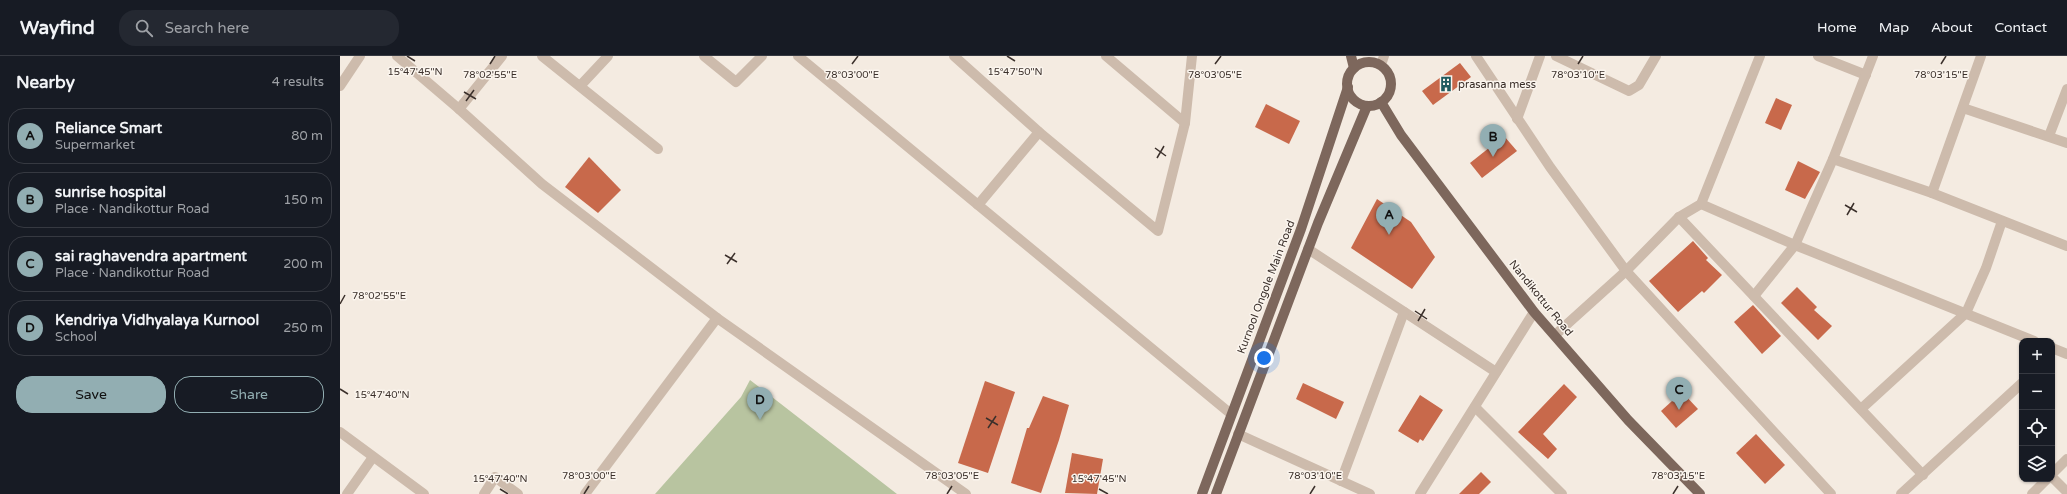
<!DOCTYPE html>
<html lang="en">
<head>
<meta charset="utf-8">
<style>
	body { margin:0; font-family:"Varela Round",sans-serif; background:#242831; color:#f1f3f6 }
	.controls { position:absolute; right:12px; bottom:12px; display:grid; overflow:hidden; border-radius:8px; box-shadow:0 1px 3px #0004 }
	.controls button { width:36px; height:36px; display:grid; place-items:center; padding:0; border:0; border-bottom:1px solid #363941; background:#171b24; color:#f1f3f6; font:20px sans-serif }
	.you { position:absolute; left:924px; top:302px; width:14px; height:14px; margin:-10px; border:3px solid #fff; border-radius:50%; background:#1a73e8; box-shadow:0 0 0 6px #1a73e833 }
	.badge { display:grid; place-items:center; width:26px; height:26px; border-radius:50%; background:#92aeb2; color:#111; font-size:13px; font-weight:700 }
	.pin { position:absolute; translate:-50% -33px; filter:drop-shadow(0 1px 2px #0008) }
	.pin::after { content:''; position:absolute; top:21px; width:14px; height:12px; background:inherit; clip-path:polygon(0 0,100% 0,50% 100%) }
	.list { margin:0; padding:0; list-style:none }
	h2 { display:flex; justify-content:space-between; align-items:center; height:52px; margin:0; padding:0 16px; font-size:17px }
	h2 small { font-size:13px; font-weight:400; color:#9ea1a6 }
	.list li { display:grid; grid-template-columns:26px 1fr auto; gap:12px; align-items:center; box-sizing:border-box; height:56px; margin:0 8px 8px; padding:0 8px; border:1px solid #363941; border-radius:16px }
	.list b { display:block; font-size:15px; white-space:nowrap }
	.list p { margin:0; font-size:13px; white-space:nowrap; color:#9ea1a6 }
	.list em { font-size:13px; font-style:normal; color:#9ea1a6 }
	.actions { display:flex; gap:8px; padding:12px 16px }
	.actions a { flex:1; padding:9px 0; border:1px solid #92aeb2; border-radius:16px; text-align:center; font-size:14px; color:#92aeb2 }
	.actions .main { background:#92aeb2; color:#111 }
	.icon { flex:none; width:22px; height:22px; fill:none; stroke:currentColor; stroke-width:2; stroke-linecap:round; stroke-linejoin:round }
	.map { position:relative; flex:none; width:1727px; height:438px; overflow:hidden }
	header { display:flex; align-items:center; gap:24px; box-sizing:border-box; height:56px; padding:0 20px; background:#171b24; border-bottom:1px solid #363941 }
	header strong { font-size:19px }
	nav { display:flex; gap:22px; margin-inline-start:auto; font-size:14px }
	.search { width:280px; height:36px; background:#242831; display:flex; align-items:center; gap:10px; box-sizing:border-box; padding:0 14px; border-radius:16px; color:#9ea1a6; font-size:15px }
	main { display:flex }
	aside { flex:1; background:#171b24 }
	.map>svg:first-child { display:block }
	.green { fill:#b8c4a0 }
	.building { fill:#c8694b }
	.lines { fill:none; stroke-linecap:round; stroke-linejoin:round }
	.minor { stroke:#cdbbac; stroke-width:10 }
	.tertiary { stroke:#cdbbac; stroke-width:10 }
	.primary { stroke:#7d675c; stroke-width:10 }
	.ticks { fill:none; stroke:#3b302b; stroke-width:1.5 }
	.labels { text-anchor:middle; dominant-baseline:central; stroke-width:3; stroke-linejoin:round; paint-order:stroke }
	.poi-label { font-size:11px; fill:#3b302b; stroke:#fbf5ee; text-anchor:start }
	.street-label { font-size:11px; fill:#3b302b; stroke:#fbf5ee }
	.ticks-label { font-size:10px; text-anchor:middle; fill:#3b302b; stroke:#fbf5ee; stroke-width:3; stroke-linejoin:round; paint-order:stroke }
</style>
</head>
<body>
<header>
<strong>Wayfind</strong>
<div class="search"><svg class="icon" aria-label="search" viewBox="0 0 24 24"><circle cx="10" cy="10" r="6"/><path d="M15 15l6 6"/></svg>Search here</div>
<nav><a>Home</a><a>Map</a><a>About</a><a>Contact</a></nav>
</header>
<main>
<aside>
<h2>Nearby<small>4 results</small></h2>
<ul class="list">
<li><span class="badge">A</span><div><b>Reliance Smart</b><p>Supermarket</p></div><em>80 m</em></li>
<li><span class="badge">B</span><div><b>sunrise hospital</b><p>Place · Nandikottur Road</p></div><em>150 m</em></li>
<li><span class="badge">C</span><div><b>sai raghavendra apartment</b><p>Place · Nandikottur Road</p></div><em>200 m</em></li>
<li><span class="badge">D</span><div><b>Kendriya Vidhyalaya Kurnool</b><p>School</p></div><em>250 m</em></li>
</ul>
<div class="actions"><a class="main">Save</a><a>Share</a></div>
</aside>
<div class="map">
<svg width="1727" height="438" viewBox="0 0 1727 438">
	<rect width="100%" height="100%" fill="#f4ebe1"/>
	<path class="green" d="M 410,324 L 557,438 L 315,438 L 401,341 Z"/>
	<g class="building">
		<path d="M 1120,7 L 1131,21 L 1093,49 L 1082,35 Z"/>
		<path d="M 1436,42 L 1452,49 L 1441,74 L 1425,67 Z"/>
		<path d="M 926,48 L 960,65 L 949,88 L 915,71 Z"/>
		<path d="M 1164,80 L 1177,95 L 1142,122 L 1130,107 Z"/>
		<path d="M 249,101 L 281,134 L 258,157 L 225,131 Z"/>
		<path d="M 1458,105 L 1480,116 L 1465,143 L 1445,134 Z"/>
		<path d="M 1037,143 L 1071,166 L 1095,201 L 1072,233 L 1011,192 Z"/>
		<path d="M 1353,185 L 1368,202 L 1366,204 L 1382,219 L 1364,237 L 1362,235 L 1338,256 L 1309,225 Z"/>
		<path d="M 1457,231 L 1477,251 L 1474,254 L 1492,270 L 1478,284 L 1441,247 Z"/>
		<path d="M 1413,249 L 1441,280 L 1422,298 L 1394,266 Z"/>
		<path d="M 645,325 L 675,336 L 648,417 L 618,407 Z"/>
		<path d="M 963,327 L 1004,346 L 996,363 L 956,343 Z"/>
		<path d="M 1224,328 L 1237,341 L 1203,378 L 1217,393 L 1208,403 L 1178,376 Z"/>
		<path d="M 1342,336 L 1358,353 L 1336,372 L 1321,355 Z"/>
		<path d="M 1080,339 L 1103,354 L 1083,385 L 1080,383 L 1078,387 L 1058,375 Z"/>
		<path d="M 703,340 L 729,349 L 719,384 L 701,437 L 671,427 L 687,372 L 689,372 Z"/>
		<path d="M 1416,378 L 1445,409 L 1425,428 L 1396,397 Z"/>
		<path d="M 732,397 L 763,403 L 757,438 L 725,437 Z"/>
		<path d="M 1141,416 L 1151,426 L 1139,438 L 1119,438 Z"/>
	</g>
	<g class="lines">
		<g class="minor">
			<path d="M 57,0 L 119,53 L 202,128 L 377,262"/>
			<path d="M 202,0 L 318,93"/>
			<path d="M 364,0 L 396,26 L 422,0"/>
			<path d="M 458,0 L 891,358"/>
			<path d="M 614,0 L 699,76 L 818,175 L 845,67 L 852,0"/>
			<path d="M 766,0 L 845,67"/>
			<path d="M 1136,0 L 1210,111 L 1286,215 L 1491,438"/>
			<path d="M 1216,0 L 1289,35 L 1299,29 L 1316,0"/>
			<path d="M 1478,0 L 1526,19"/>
			<path d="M 1041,9 L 1044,0"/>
			<path d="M 0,30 L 20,0"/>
			<path d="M 240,30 L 268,0"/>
			<path d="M 1623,52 L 1727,87"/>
			<path d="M 119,53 L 162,0"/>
			<path d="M 1177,63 L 1200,0"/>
			<path d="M 1709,80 L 1727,33"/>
			<path d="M 1493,103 L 1592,137 L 1727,190"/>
			<path d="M 1592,137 L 1641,0"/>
			<path d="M 1361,148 L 1455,189 L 1694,285"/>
			<path d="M 638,149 L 699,76"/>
			<path d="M 1339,161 L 1583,419"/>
			<path d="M 968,193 L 1156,316"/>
			<path d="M 1414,240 L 1455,189 L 1493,103 L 1533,0"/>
			<path d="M 1215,279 L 1286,215 L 1339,161 L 1361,148 L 1420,0"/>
			<path d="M 1712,292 L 1727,298"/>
			<path d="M 1135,351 L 1222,438"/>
			<path d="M 1521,353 L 1626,257 L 1646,212 L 1662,165"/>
			<path d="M 0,376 L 84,438"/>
			<path d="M 898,378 L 1030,438"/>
			<path d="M 1712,421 L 1727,436"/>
			<path d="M 1001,425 L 1064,256"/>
			<path d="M 7,438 L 33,401"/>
			<path d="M 144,438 L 155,421 L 178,438"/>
			<path d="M 245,438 L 377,262 L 626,438"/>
			<path d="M 1080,438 L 1194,256"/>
			<path d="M 1561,438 L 1682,327"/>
		</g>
		<g class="tertiary">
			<path d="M 1712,418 L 1727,403"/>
			<path d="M 1692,438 L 1707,423"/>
		</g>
		<g class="primary">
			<path d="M 1011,0 L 1014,12"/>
			<circle cx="1029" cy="28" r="22"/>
			<path d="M 1041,46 L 1061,79 L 1194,256 L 1288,364 L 1360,438"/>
			<path d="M 862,438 L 961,173 L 1008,31"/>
			<path d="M 876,438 L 978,167 L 1027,50"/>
		</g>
	</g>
	<path class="ticks" d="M 67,0 L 75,5M 667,0 L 675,5M 150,8 L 155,0M 512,8 L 518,0M 875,8 L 881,0M 1238,8 L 1243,0M 1601,8 L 1606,0M 124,36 L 136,43M 126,45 L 134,34M 815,92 L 826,100M 817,102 L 824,90M 1505,149 L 1517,156M 1507,159 L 1514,147M 385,199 L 397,206M 387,208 L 395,197M 0,248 L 5,239M 1075,255 L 1087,263M 1078,265 L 1085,253M 0,333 L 8,338M 646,362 L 658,369M 648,372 L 656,360M 160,433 L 168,438M 759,433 L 768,438M 244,438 L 249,430M 607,438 L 612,430M 970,438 L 975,430M 1333,438 L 1338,430"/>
	<defs>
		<g id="building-bare" transform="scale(1.2)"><path d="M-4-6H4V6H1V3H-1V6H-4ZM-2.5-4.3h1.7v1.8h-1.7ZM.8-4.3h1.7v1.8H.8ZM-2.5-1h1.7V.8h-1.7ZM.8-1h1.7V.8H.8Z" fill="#1f5a5e" stroke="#fbf5ee" stroke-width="2.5" paint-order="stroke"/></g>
	</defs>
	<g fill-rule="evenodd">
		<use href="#building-bare" x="1106" y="28"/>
	</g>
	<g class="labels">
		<g class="poi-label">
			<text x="1118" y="28">prasanna mess</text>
		</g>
		<g class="street-label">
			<text transform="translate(926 231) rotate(-69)">Kurnool Ongole Main Road</text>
			<text transform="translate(1201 242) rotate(51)">Nandikottur Road</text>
		</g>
	</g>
	<g class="ticks-label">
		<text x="75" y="19">15°47'45"N</text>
		<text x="675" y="19">15°47'50"N</text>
		<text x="512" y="22">78°03'00"E</text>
		<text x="150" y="22">78°02'55"E</text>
		<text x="875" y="22">78°03'05"E</text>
		<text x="1238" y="22">78°03'10"E</text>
		<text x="1601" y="22">78°03'15"E</text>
		<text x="39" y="243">78°02'55"E</text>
		<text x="42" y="342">15°47'40"N</text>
		<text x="249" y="423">78°03'00"E</text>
		<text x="612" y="423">78°03'05"E</text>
		<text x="975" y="423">78°03'10"E</text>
		<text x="1338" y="423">78°03'15"E</text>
		<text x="160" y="426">15°47'40"N</text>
		<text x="759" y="426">15°47'45"N</text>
	</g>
</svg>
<div class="controls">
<button>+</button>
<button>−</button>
<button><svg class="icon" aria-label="locate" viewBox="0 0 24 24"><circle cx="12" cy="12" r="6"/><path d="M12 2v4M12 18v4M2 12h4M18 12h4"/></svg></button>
<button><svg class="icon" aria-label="layers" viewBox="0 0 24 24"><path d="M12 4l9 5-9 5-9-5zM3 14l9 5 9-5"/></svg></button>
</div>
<div class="you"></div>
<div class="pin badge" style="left:1049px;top:179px">A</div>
<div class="pin badge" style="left:1153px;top:101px">B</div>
<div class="pin badge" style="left:1339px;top:354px">C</div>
<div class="pin badge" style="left:420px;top:364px">D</div>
</div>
</main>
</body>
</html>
